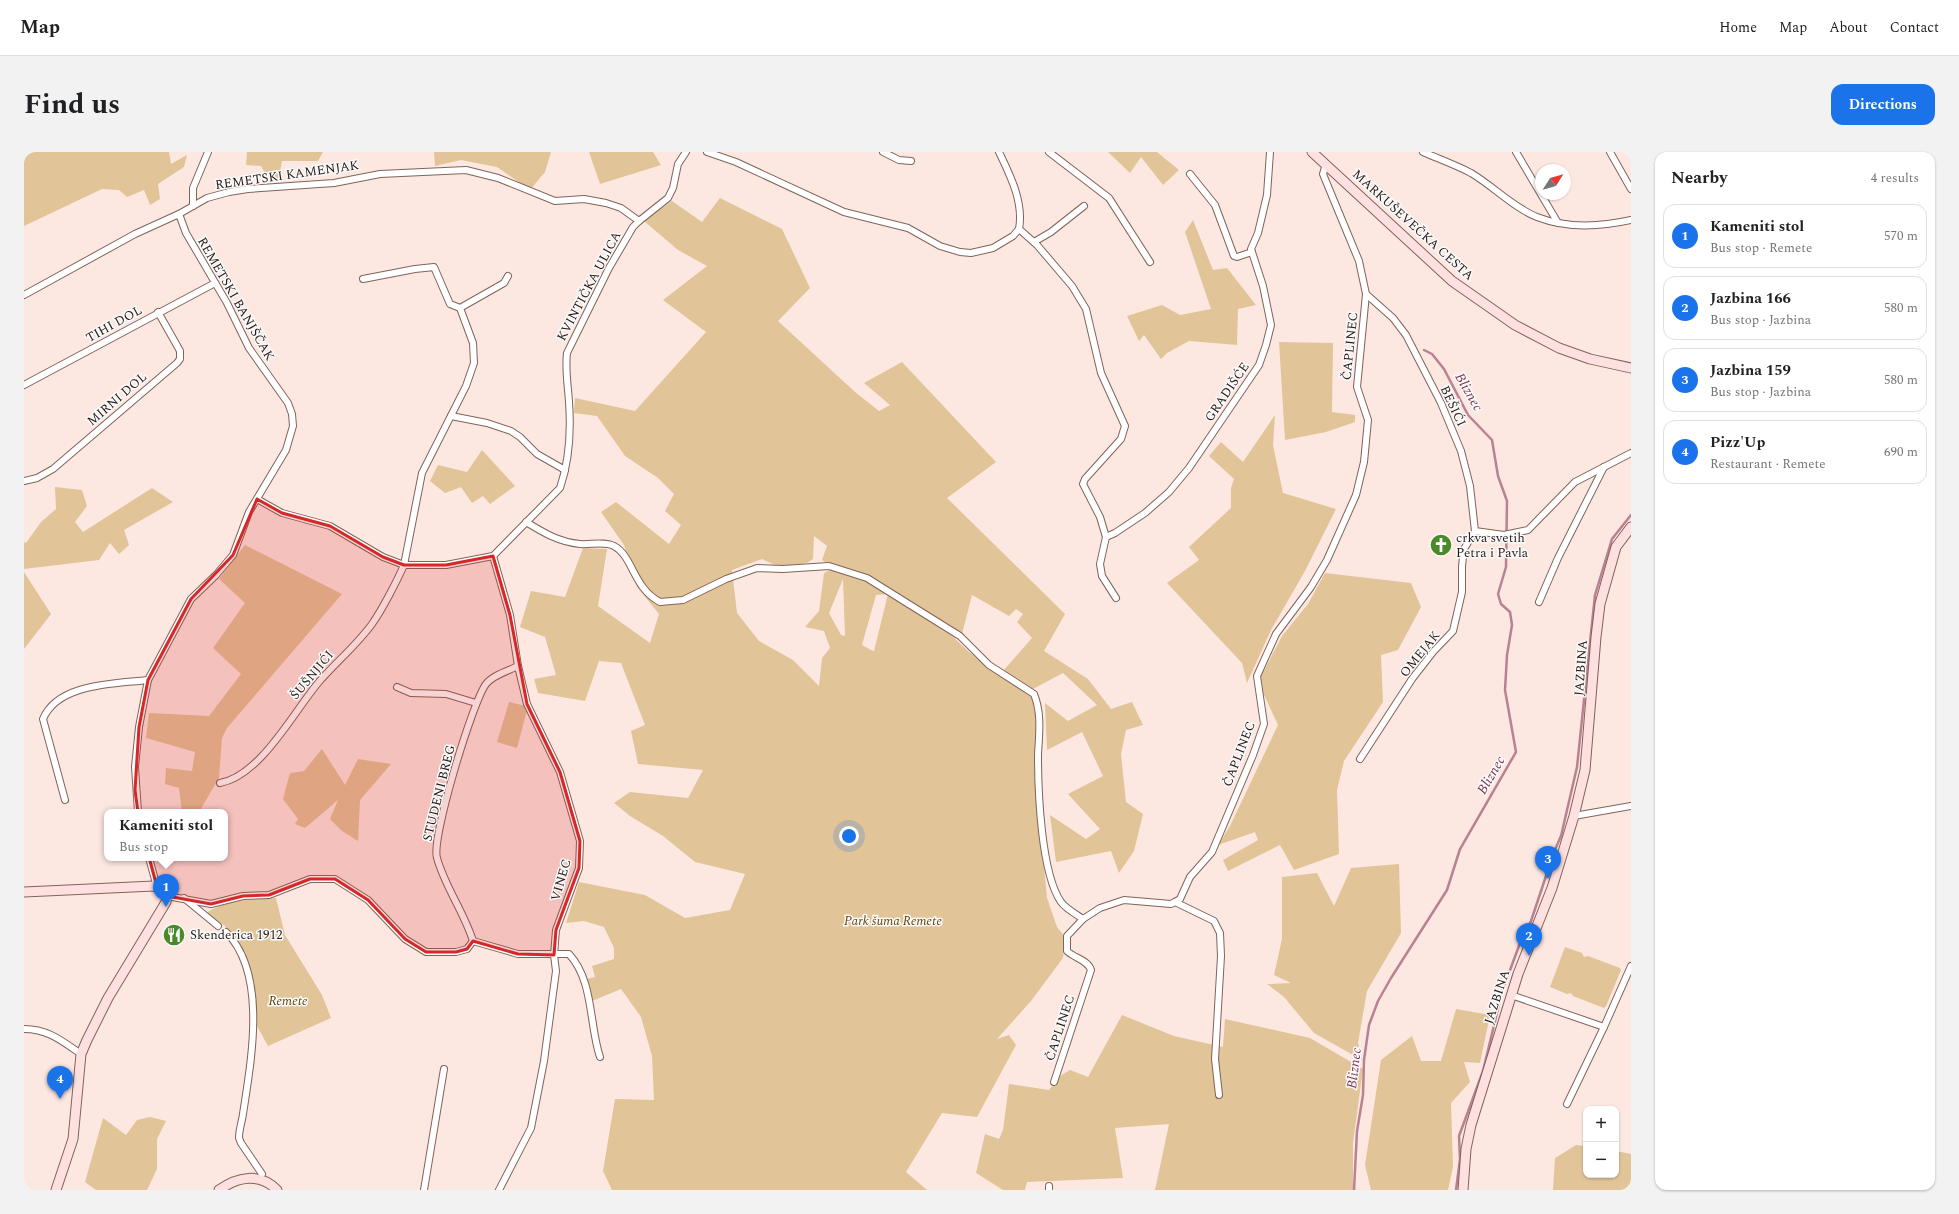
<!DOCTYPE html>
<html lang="en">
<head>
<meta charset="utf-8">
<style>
	body { margin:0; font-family:Spectral,serif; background:#f2f2f2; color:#202124 }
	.controls { position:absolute; right:12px; bottom:12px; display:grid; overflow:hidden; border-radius:8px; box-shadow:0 1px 3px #0004 }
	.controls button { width:36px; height:36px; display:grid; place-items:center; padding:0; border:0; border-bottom:1px solid #e0e0e0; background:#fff; color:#202124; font:20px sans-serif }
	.compass { position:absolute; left:1511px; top:12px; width:36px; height:36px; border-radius:50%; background:#fff; box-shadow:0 1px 3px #0004; rotate:53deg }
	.you { position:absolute; left:825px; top:684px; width:14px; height:14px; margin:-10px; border:3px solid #fff; border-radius:50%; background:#1a73e8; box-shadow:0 0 0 6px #1a73e833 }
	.badge { display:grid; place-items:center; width:26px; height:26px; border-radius:50%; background:#1a73e8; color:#fff; font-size:13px; font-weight:700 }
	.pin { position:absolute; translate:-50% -33px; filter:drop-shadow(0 1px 2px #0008) }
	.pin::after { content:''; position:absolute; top:21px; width:14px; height:12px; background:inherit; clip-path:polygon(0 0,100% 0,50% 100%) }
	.popup { position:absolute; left:80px; top:657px; width:124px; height:52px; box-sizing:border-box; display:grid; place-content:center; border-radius:8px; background:#fff; filter:drop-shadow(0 1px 3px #0005); font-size:13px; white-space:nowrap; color:#757577 }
	.popup b { font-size:15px; color:#202124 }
	.popup::after { content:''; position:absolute; left:50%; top:100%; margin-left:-8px; border:8px solid transparent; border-top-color:#fff }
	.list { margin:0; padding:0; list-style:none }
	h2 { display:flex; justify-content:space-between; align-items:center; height:52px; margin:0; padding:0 16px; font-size:17px }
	h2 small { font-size:13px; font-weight:400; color:#757577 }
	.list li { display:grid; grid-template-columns:26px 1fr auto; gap:12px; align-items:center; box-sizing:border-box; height:64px; margin:0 8px 8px; padding:0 8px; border:1px solid #e0e0e0; border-radius:12px }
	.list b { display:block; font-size:15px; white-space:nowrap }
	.list p { margin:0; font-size:13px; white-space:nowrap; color:#757577 }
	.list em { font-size:13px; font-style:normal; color:#757577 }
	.map { position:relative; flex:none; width:1607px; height:1038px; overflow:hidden; border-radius:12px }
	header { display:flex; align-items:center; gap:24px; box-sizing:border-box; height:56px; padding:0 20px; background:#fff; border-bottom:1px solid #e0e0e0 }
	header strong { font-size:19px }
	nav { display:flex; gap:22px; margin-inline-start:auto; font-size:14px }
	.intro { display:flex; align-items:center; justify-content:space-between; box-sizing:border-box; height:96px; padding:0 24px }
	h1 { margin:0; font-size:28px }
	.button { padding:10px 18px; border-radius:12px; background:#1a73e8; color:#fff; font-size:14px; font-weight:700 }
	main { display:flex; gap:24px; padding:0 24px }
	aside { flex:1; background:#fff; border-radius:12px; box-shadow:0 1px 3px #0004 }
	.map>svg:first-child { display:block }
	.green { fill:#e1c498; fill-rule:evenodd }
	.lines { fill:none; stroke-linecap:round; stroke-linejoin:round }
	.stream { stroke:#b98192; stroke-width:2.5 }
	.street-casing { stroke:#816359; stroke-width:8 }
	.secondary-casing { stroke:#816359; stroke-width:11 }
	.street { stroke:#fff; stroke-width:6 }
	.secondary { stroke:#ffe0e0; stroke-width:9 }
	.marked { fill:#d62828; fill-opacity:0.2; stroke:#d62828; stroke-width:3; stroke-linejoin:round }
	.labels { text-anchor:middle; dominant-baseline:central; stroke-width:3; stroke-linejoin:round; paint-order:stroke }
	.street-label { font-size:13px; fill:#261a16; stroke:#fafafa }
	.poi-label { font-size:13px; fill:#261a16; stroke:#fafafa; text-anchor:start }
	.park-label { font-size:13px; font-style:italic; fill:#634406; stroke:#fafafa }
	.water-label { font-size:14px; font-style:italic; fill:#7f3751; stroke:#fafafa }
</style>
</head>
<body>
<header>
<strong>Map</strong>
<nav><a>Home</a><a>Map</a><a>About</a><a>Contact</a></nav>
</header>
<div class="intro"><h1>Find us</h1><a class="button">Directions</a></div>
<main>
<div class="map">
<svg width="1607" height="1038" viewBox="0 0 1607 1038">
	<rect width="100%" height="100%" fill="#fde8e1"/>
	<g class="green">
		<path d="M 0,0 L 145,0 L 147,12 L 163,3 L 160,15 L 134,32 L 136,47 L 126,53 L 120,38 L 103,45 L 95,38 L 78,37 L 0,74 Z"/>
		<path d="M 223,0 L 299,0 L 294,9 L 258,9 L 254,30 L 244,27 L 237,14 L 222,13 Z"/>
		<path d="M 382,0 L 527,0 L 521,20 L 506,38 L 473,15 L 437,8 L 411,14 L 410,0 Z"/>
		<path d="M 565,0 L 629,0 L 637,13 L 576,32 Z"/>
		<path d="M 1084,0 L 1133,0 L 1155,18 L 1139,33 L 1117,5 L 1106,21 Z"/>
		<path d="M 696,46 L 758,77 L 786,136 L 754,169 L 831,240 L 855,259 L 866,253 L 840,231 L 878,210 L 972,310 L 923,346 L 1041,462 L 1020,499 L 1064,527 L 1087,557 L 1108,550 L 1119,573 L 1102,578 L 1097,602 L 1102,650 L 1119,662 L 1110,699 L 1095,721 L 1087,699 L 1032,710 L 1026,663 L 1062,687 L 1076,677 L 1044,642 L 1079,624 L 1058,580 L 1023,598 L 1021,551 L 1044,569 L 1073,553 L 1039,521 L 1009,537 L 979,519 L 1008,486 L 993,470 L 999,462 L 992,457 L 985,464 L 948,443 L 938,482 L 895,462 L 928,484 L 945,500 L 1007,542 L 1016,557 L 1010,612 L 1023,746 L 1033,775 L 1041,785 L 1039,806 L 1007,849 L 973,887 L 985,883 L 992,893 L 953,965 L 918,961 L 882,1020 L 903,1038 L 588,1038 L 579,1019 L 591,947 L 630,948 L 628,904 L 617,865 L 597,837 L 568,849 L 563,827 L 571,825 L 568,814 L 590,807 L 590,796 L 580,775 L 560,769 L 542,771 L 555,730 L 621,743 L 661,766 L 706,758 L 721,722 L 671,710 L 639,684 L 606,664 L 590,651 L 606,640 L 664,646 L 679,618 L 614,612 L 607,579 L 621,573 L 597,511 L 575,509 L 561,549 L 514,541 L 510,527 L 532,523 L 521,485 L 496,475 L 507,439 L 541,445 L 559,396 L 583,397 L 574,454 L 626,491 L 635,462 L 613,435 L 600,393 L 577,360 L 592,350 L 645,392 L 657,373 L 641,359 L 650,342 L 634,326 L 601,304 L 573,264 L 550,261 L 551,246 L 611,259 L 682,180 L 639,148 L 683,114 L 654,98 L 620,69 L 648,49 L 678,70 ZM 790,384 L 803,394 L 798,408 L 810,416 L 800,421 L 795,459 L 781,475 L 800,479 L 806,496 L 798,506 L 795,534 L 769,508 L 735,489 L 713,461 L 708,418 L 738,407 L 755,415 L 783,411 L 789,407 ZM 819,427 L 821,484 L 817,483 L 805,461 ZM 864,442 L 850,499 L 849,499 L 838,493 L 852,443 Z"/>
		<path d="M 1169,68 L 1189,118 L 1203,116 L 1232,153 L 1214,157 L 1213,193 L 1165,189 L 1143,201 L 1137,207 L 1120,183 L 1115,189 L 1103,164 L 1138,153 L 1156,163 L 1187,157 L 1161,80 Z"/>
		<path d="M 1255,190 L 1309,191 L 1308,260 L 1331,263 L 1331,270 L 1302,280 L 1261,288 Z"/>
		<path d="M 1251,263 L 1249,293 L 1259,341 L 1312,357 L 1281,419 L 1247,478 L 1223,531 L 1218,511 L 1143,431 L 1175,408 L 1165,395 L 1207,356 L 1207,336 L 1210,327 L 1185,304 L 1197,290 L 1219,310 Z"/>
		<path d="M 458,298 L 491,334 L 466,352 L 459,344 L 448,351 L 437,335 L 421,341 L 406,329 L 414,313 L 443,320 Z"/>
		<path d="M 31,335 L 58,338 L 63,354 L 51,370 L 59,380 L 128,336 L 149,350 L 100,378 L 105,393 L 95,402 L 86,391 L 75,408 L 0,417 L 0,390 L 2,391 L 17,370 L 32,357 Z"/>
		<path d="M 221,393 L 318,442 L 203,576 L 198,586 L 195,626 L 175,660 L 158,660 L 155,636 L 141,632 L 142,616 L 168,619 L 171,600 L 122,586 L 125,561 L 185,564 L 217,522 L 189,496 L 221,451 L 195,427 Z"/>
		<path d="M 0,420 L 27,462 L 0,497 Z"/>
		<path d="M 1301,421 L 1387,431 L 1397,455 L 1374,498 L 1357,503 L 1359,550 L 1320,609 L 1313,638 L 1315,702 L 1270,718 L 1256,693 L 1204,719 L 1199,708 L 1234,688 L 1231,680 L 1194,693 L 1206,674 L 1254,573 L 1234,530 L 1258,484 L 1284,452 Z"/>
		<path d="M 485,550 L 502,554 L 503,558 L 493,596 L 473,590 Z"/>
		<path d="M 298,597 L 321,633 L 334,607 L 367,612 L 336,648 L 334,689 L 318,679 L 306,667 L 314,648 L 281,676 L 271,672 L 274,667 L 259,647 L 266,621 L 280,619 Z"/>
		<path d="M 1375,712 L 1377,781 L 1343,839 L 1334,891 L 1338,908 L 1290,881 L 1260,845 L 1243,832 L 1267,831 L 1250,823 L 1258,787 L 1258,725 L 1293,721 L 1310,754 L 1327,716 Z"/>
		<path d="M 252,746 L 261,783 L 298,843 L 307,866 L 244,894 L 233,874 L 229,831 L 215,790 L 201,774 L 182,761 C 204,747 227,747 252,746 Z"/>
		<path d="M 1541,795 L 1558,801 L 1560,805 L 1564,804 L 1596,816 L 1597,818 L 1582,854 L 1580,856 L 1549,844 L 1547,841 L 1543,842 L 1526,835 Z"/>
		<path d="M 1432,857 L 1466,863 L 1456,911 L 1440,910 L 1446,930 L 1427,951 L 1429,1015 L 1424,1038 L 1347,1038 L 1341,1013 L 1357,908 L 1388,884 L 1397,909 L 1417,909 Z"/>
		<path d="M 1098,863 L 1150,884 L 1199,895 L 1201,867 L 1286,886 L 1339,917 L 1329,991 L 1329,1038 L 1131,1038 L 1145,972 L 1091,976 L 1099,1026 L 1003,1030 L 1001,1038 L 979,1038 L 952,1021 L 961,982 L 975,987 L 979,978 L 985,932 L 1025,938 L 1036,924 L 1046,918 L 1064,925 Z"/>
		<path d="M 126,965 L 142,969 L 133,987 L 133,1017 L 123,1038 L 72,1038 L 61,1030 L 79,966 L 102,983 L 113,968 Z"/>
		<path d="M 1552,993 L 1562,994 L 1562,1023 L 1592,1023 L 1592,999 L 1607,1002 L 1607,1038 L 1529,1038 L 1531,1006 Z"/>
	</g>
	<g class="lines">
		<g class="stream">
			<path d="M 1330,1038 L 1333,979 L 1339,943 L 1340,908 L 1345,873 L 1354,849 L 1367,826 L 1423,738 L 1436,697 L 1492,600 L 1481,538 L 1483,503 L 1488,473 L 1486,460 L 1477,452 L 1474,442 L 1482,415 L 1483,349 L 1474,324 L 1468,288 L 1444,263 L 1420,217 L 1408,202 L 1400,198"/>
			<path d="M 1432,1038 L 1436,1007 L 1435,984 L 1459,919 L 1478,840 L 1496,791 L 1507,769 L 1530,700 L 1537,684 L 1553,615 L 1571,443 L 1588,387 L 1607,363"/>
		</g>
		<g class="street-casing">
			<g id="street">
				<path d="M 683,0 L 712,10 L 820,60 L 884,76 L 916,94 L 936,100 L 947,101 L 969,96 L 989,84 L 995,77 C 1000,50 986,23 975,0"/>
				<path d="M 859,0 L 875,8 L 887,9"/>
				<path d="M 1025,0 L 1085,46 L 1126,110"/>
				<path d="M 1399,0 C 1415,7 1432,13 1447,21 C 1469,34 1490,56 1513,65 C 1544,77 1576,75 1607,68"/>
				<path d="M 1492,0 L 1534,71"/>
				<path d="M 1586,0 L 1607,37"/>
				<path d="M 1302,12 L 1299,22 L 1301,27 L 1335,109 L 1342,142 L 1369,166 L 1382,183 L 1417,251 L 1437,299 L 1446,334 L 1451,379 L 1480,383 L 1504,378 L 1551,330 L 1607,301"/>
				<path d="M 1166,22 L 1191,53 L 1210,104 L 1213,105 L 1228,100"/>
				<path d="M 169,54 L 169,36 L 184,0"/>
				<path d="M 995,77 L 1013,93 L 1048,134 L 1062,157 L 1077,221 L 1101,274 L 1097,287 L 1061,327 L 1059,332 L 1076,365 L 1082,385 L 1076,412 L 1078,424 L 1092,446"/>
				<path d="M 1010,90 L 1027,80 L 1060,54"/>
				<path d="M 339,127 L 391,117 L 410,115 L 426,152 L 436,156"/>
				<path d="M 0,143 L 111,82 L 155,62 L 183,46 L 205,40 L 224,37 L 310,31 L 356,22 L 442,18 L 474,26 L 531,49 L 560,47 L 582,51 L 597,56 L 615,69"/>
				<path d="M 0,233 L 191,131"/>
				<path d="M 427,264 L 463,271 L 487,279 L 496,285 L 513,302 L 541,318"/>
				<path d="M 0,329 L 13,326 L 29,317 L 153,211 L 156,207 L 156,199 L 151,190 L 134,160"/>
				<path d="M 233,347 L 258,361 L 306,374 L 359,405 L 380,413 L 422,413 L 469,404 L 536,336 C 545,310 547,278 545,250 C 544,233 541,218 543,201 L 585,116 L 609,75 L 615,69 L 644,46 L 649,36 L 654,12 L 662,0"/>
				<path d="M 502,370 C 520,381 535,390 556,392 C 566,393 581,389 590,394 C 609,404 609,436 636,450 L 659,448 L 702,427 L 733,416 L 759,417 L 805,414 L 843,426 L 883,451 L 936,484 L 965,513 L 1010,542 C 1018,562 1015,582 1014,603 C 1014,639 1017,721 1037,750 C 1042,757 1052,762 1059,767"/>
				<path d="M 1082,385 L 1091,381 L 1121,361 L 1145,340 L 1165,316 L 1235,213 L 1242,193 L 1247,173 L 1239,134 L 1227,97 L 1234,81 L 1243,43 L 1246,0"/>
				<path d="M 469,404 L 486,463 L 494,514 L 503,552 L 536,620 L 556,689 L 555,716 L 532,778 L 530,803 L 532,819 L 520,909 L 507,976 L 475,1038"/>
				<path d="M 1515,450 L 1534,406 L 1580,315"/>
				<path d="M 373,535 L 387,541 L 422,542 L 452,551"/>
				<path d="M 1336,607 L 1388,527 L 1409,500 L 1429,479 L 1438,440 L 1438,414 L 1440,397 L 1451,379"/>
				<path d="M 196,631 C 236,624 269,561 294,531 C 311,511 333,493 348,472 C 358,458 373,429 380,413 L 398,321 L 442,234 L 450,211 L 449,191 L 436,156 L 480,131 L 484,124"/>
				<path d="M 41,648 L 19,567 C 34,531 91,532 124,528"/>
				<path d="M 114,660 L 111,615 L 115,575 L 124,528 L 167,447 L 192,423 L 209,403 L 225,360 L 262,298 L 269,274 L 268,262 L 264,251 L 225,196 L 203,151 L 162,81 L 155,62"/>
				<path d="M 1550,664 L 1607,654"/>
				<path d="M 125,706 L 133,735"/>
				<path d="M 143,744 L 187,752 L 219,744 L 245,743 L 286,727 L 311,727 L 344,748 L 381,787 L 402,800 L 432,800 L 443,797 L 449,789"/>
				<path d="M 160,746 L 194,774"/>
				<path d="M 1151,750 L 1190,769 L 1196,781 L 1197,804 L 1191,907 L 1195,943"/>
				<path d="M 202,780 C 244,822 227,909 219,962 C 218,970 215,977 215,986 L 217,991 L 238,1022"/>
				<path d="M 449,789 C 440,760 421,735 413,706 C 407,686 449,549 462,532 C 469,523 484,519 494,514"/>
				<path d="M 449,789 L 494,802 L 545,802 C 570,829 565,873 576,905"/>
				<path d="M 1487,843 L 1580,875 L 1607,814"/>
				<path d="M 0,877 C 24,877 38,889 57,902"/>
				<path d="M 1030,930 L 1067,818 C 1064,808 1050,806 1043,799 L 1043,784 L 1059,767 L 1076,756 L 1100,748 L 1147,752 L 1151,750 L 1156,747 L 1166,725 L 1188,700 L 1229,603 L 1240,572 L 1233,524 L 1252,482 L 1287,435 L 1303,408 L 1332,343 L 1340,310 L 1344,268 L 1333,235 L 1342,142"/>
				<path d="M 1543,952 L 1580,875"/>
				<path d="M 400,1038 L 420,917"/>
				<path d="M 1025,1038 L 1025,1034"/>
			</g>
		</g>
		<g class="secondary-casing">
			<g id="secondary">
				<path d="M 1288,0 L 1428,129 L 1491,173 L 1535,196 L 1566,207 L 1607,216"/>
				<path d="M 0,740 L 130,734 L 138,738 L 143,744 L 142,750 L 84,846 L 63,888 L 57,902 L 49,987 L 32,1038"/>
				<path d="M 195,1038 C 213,1025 236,1020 253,1038"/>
				<path d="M 1439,1038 L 1442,997 L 1447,973 L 1494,822 L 1528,736 L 1550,664 L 1561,618 L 1572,485 L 1576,452 L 1592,395 L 1607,375"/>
			</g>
		</g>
		<use href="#street" class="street"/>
		<use href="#secondary" class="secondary"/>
	</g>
	<path class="marked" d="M 233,347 L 258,361 L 306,374 L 359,405 L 380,413 L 422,413 L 469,404 L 486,463 L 503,552 L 536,620 L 556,689 L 555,716 L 532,778 L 530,803 L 494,802 L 449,789 L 443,797 L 432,800 L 402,800 L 381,787 L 344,748 L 311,727 L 286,727 L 245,743 L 219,744 L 187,752 L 143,744 L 133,735 L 115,668 L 111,638 L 115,575 L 124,528 L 167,447 L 209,403 Z"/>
	<defs>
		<g id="church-disc" transform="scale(1.15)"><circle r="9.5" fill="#4a8a2b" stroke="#fafafa"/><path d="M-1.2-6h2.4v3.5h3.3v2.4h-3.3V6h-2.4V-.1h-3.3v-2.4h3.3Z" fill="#fff"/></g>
		<g id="restaurant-disc" transform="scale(1.15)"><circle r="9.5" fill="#4a8a2b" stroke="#fafafa"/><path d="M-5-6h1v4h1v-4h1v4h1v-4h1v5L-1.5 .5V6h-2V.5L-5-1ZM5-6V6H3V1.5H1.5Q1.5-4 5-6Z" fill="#fff"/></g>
	</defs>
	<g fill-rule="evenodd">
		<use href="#church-disc" x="1417" y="393"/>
		<use href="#restaurant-disc" x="150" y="783"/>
	</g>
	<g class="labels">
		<g class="street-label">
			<text transform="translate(263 23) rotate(-8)">REMETSKI KAMENJAK</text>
			<text transform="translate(1389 73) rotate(42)">MARKUŠEVEČKA CESTA</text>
			<text transform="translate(565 134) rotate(-62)">KVINTIČKA ULICA</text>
			<text transform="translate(212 147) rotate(60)">REMETSKI BANJŠČAK</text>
			<text transform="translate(90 172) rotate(-29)">TIHI DOL</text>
			<text transform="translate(1326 194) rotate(-84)">ČAPLINEC</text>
			<text transform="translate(1203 240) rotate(-56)">GRADIŠĆE</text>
			<text transform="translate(93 247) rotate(-41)">MIRNI DOL</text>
			<text transform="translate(1429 254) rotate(65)">BEŠIĆI</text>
			<text transform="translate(1396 502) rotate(-51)">OMEJAK</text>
			<text transform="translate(1557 516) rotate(-86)">JAZBINA</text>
			<text transform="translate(288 523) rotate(-50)">ŠUŠNJIĆI</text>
			<text transform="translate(1215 602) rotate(-69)">ČAPLINEC</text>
			<text transform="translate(415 641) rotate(-76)">STUDENI BREG</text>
			<text transform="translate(537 728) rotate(-74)">VINEC</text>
			<text transform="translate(1473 845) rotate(-72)">JAZBINA</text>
			<text transform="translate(1036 876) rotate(-72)">ČAPLINEC</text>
		</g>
		<g class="poi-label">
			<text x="1432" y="386">crkva svetih<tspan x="1432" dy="15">Petra i Pavla</tspan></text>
			<text x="166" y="783">Skenderica 1912</text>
		</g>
		<g class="park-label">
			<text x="869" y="769">Park šuma Remete</text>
			<text x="264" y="849">Remete</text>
		</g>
		<g class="water-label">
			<text transform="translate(1445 240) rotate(60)">Bliznec</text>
			<text transform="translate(1467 623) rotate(-60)">Bliznec</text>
			<text transform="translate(1330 916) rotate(-83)">Bliznec</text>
		</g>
	</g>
</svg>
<div class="controls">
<button>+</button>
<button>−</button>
</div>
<svg class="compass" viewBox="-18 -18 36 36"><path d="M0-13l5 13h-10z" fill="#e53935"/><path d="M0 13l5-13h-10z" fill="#757577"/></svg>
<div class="you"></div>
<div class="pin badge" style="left:142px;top:755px">1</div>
<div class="popup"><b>Kameniti stol</b>Bus stop</div>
<div class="pin badge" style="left:1505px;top:804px">2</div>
<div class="pin badge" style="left:1524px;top:727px">3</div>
<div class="pin badge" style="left:36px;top:947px">4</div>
</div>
<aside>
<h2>Nearby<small>4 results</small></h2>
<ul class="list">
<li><span class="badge">1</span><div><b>Kameniti stol</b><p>Bus stop · Remete</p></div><em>570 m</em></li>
<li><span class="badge">2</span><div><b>Jazbina 166</b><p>Bus stop · Jazbina</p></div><em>580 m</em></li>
<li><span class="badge">3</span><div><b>Jazbina 159</b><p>Bus stop · Jazbina</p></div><em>580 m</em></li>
<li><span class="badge">4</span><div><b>Pizz'Up</b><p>Restaurant · Remete</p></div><em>690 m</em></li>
</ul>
</aside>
</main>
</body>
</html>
